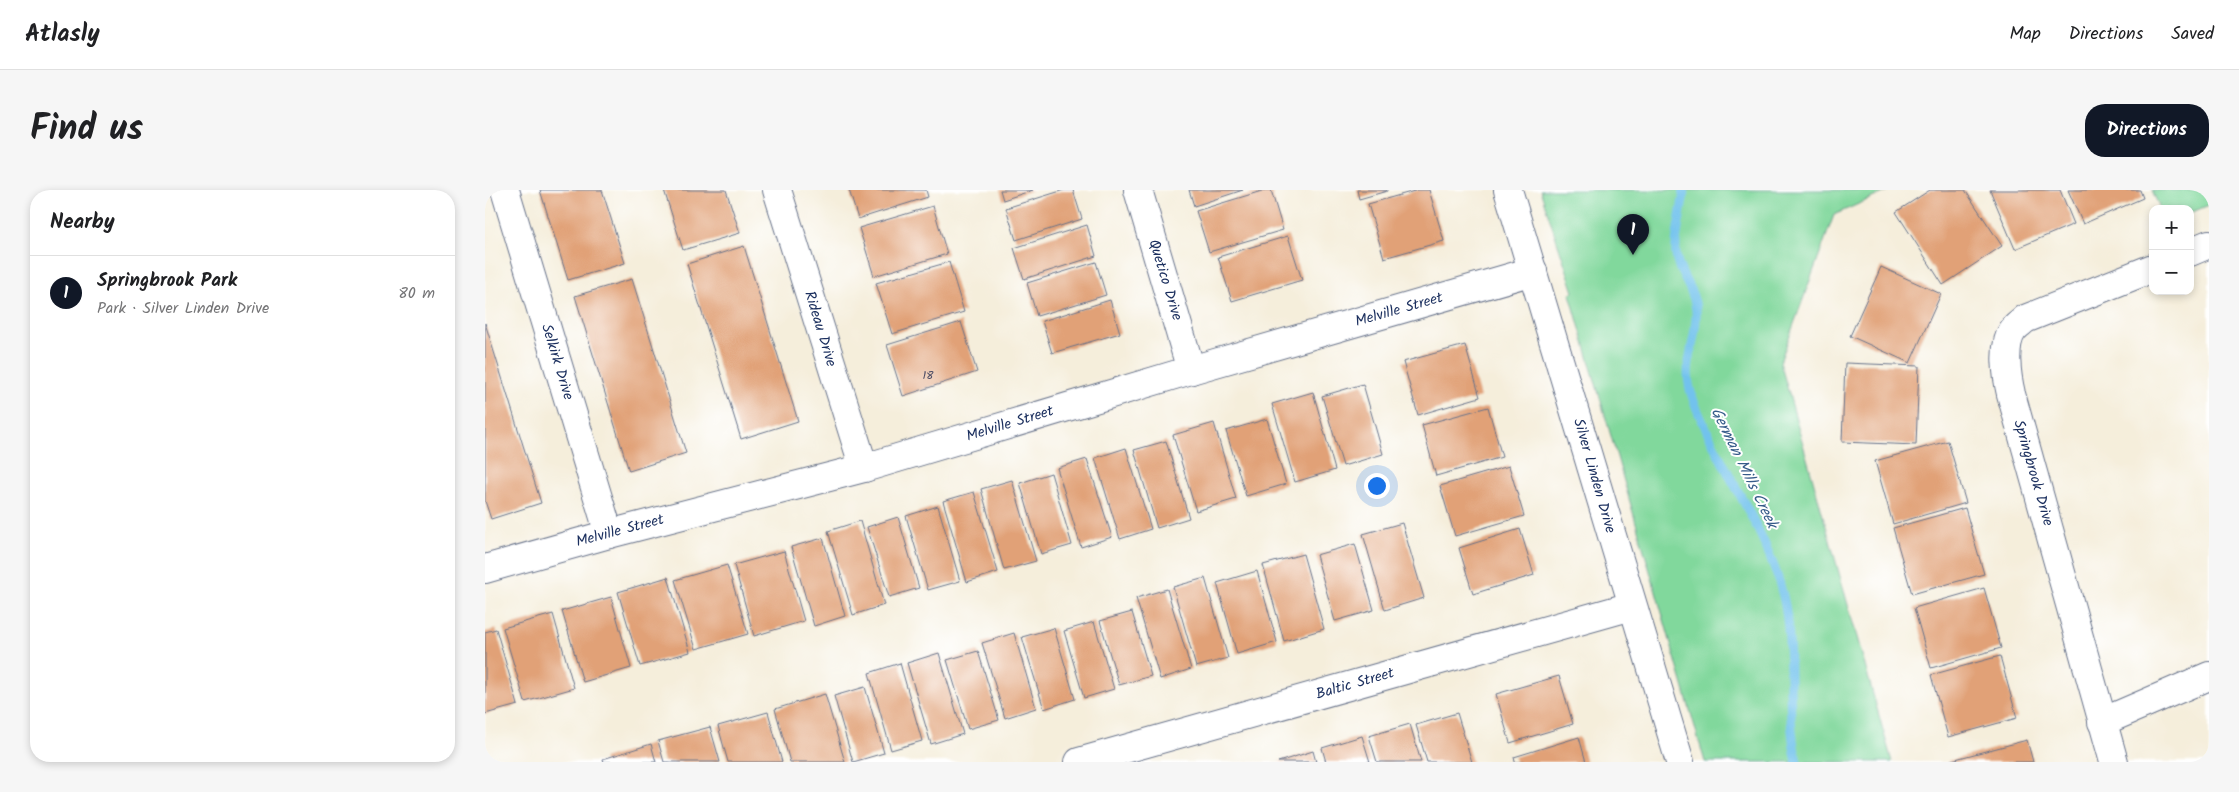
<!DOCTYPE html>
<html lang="en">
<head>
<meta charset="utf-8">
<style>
	body { margin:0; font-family:Kalam,sans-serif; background:#f6f6f6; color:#202124 }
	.controls { position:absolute; right:15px; top:15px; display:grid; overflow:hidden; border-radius:10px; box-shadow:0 2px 8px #0003 }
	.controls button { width:45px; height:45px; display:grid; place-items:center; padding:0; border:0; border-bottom:1px solid #e0e0e0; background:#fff; color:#202124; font:25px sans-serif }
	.you { position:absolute; left:891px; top:295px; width:18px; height:18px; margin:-12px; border:4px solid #fff; border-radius:50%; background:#1a73e8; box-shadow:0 0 0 8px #1a73e833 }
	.badge { display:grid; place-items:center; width:32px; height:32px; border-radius:50%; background:#111827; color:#fff; font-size:16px; font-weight:700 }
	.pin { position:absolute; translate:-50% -41px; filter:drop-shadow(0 1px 2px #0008) }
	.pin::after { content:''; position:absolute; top:26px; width:18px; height:15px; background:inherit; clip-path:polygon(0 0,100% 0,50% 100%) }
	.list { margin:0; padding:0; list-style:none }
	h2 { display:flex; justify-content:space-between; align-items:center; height:65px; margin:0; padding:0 20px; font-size:21px }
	h2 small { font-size:16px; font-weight:400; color:#757577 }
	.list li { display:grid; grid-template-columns:32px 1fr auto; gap:15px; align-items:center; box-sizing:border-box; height:75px; padding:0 20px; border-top:1px solid #e0e0e0 }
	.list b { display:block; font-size:19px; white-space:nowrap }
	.list p { margin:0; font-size:16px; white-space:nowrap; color:#757577 }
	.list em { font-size:16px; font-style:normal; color:#757577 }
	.map { position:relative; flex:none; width:1724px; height:572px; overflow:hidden; border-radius:20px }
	header { display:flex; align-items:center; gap:30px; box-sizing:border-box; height:70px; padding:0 25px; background:#fff; border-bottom:1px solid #e0e0e0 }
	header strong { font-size:24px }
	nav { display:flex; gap:28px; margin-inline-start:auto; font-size:18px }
	.intro { display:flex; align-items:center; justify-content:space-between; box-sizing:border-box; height:120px; padding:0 30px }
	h1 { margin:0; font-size:35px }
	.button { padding:12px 22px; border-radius:20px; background:#111827; color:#fff; font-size:18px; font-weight:700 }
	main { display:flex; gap:30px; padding:0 30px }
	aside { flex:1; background:#fff; border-radius:20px; box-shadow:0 2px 8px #0003 }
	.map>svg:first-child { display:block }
	.green { fill:#81d89c; stroke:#4e847d }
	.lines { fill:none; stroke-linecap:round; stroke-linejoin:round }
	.stream { stroke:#72c2ed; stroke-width:9 }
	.building { fill:#e1a177 }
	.street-casing { stroke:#67728a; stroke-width:30 }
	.street { stroke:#fff; stroke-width:28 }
	.labels { text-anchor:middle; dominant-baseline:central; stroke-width:4; stroke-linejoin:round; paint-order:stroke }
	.number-label { font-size:12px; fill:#4c4c64 }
	.street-label { font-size:15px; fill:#1b2f5e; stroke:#fff }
	.water-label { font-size:16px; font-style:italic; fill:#355b89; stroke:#fff }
</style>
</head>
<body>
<header>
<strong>Atlasly</strong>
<nav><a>Map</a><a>Directions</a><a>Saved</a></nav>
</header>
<div class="intro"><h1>Find us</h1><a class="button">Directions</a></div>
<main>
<aside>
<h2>Nearby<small></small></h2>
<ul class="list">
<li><span class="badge">1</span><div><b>Springbrook Park</b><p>Park · Silver Linden Drive</p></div><em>80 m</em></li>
</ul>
</aside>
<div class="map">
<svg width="1724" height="572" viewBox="0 0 1724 572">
	<rect width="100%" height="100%" fill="#fff"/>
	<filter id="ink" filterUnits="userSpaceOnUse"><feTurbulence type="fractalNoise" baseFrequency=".02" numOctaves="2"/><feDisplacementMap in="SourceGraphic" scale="10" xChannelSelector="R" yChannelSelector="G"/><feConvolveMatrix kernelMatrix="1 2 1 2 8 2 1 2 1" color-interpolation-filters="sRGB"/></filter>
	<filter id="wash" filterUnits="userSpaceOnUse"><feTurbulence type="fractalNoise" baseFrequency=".0096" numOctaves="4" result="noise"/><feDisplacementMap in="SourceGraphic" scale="20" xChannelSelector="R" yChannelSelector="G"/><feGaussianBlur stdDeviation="1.12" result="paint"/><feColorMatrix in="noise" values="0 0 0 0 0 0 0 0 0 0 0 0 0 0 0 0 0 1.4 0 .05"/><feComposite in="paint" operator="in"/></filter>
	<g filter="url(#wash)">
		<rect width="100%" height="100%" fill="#f5eedb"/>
		<g class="green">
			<path d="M 1055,0 L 1405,0 L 1349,25 L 1295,172 L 1407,572 L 1220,572 L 1085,104 L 1089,102 Z"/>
			<path d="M 1667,0 L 1724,0 L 1724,15 L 1705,23 L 1705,19 L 1675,19 Z"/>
		</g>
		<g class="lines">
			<path class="stream" d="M 1199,0 C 1198,17 1189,49 1191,64 C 1192,83 1210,99 1211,120 C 1213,147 1198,173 1205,199 C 1209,215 1217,230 1224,245 C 1249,299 1284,348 1298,406 C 1311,461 1299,517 1312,572"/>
		</g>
		<g id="blocks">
			<g class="building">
				<path d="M 55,0 L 117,0 L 140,73 L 83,90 Z"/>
				<path d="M 179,0 L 241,0 L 255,43 L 198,60 Z"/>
				<path d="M 364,0 L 441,0 L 443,7 L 373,29 Z"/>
				<path d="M 515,0 L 548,0 L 518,10 Z"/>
				<path d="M 579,0 L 588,0 L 597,29 L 531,50 L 521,18 Z"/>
				<path d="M 704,0 L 758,0 L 709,16 Z"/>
				<path d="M 780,0 L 786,0 L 798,40 L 724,62 L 711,21 Z"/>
				<path d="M 872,0 L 902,0 L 902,1 L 874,9 Z"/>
				<path d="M 933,0 L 944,0 L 959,51 L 899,68 L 883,14 Z"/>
				<path d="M 1445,0 L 1480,0 L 1517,56 L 1458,95 L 1411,22 Z"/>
				<path d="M 1505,0 L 1575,0 L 1589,34 L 1530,59 Z"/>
				<path d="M 1583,0 L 1655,0 L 1658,8 L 1598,34 Z"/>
				<path d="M 448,16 L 462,64 L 389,86 L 374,38 Z"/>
				<path d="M 602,35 L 611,66 L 539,89 L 529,58 Z"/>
				<path d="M 803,46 L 817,90 L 747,111 L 733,67 Z"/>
				<path d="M 259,56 L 313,231 L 256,249 L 202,74 Z"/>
				<path d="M 464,72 L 479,122 L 407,144 L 391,93 Z"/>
				<path d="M 611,72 L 621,105 L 552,126 L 542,93 Z"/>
				<path d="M 1396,77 L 1456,104 L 1425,173 L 1365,146 Z"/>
				<path d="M 147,89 L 201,263 L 144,281 L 90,106 Z"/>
				<path d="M 625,110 L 635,143 L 567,163 L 557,131 Z"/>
				<path d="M 476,132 L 492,182 L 418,206 L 402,155 Z"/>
				<path d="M 0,133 L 56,313 L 6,329 L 0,311 Z"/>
				<path d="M 980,155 L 995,207 L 933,225 L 918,172 Z"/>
				<path d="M 1360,173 L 1434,176 L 1431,255 L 1357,252 Z"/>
				<path d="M 878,194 L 898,264 L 858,276 L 837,206 Z"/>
				<path d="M 828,202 L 850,280 L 810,292 L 787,214 Z"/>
				<path d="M 1003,217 L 1017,267 L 951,286 L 937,235 Z"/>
				<path d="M 782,229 L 801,294 L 761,306 L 741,241 Z"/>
				<path d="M 729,233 L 751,309 L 711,321 L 688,245 Z"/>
				<path d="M 681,251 L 704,328 L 672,338 L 649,260 Z"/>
				<path d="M 1463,251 L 1481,313 L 1408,334 L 1390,271 Z"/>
				<path d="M 641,258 L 666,339 L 635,349 L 610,268 Z"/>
				<path d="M 602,269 L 627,347 L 596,357 L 572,278 Z"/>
				<path d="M 1024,276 L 1039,326 L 970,346 L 955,296 Z"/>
				<path d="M 566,283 L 587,355 L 556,364 L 535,293 Z"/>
				<path d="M 527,290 L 551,371 L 519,380 L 496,299 Z"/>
				<path d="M 489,302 L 513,382 L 482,392 L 458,311 Z"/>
				<path d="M 453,316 L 475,391 L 443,400 L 421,326 Z"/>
				<path d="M 1480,318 L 1499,384 L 1427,404 L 1408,338 Z"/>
				<path d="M 413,327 L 434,398 L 404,407 L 382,337 Z"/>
				<path d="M 375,331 L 399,415 L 368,425 L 343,341 Z"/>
				<path d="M 917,333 L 939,408 L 900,420 L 878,344 Z"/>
				<path d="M 1035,339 L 1049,385 L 988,404 L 974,358 Z"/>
				<path d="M 338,348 L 360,426 L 329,436 L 306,357 Z"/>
				<path d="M 870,354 L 889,420 L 850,431 L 831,365 Z"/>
				<path d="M 299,361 L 319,431 L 269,446 L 249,375 Z"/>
				<path d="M 818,364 L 839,439 L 799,451 L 778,375 Z"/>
				<path d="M 242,375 L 263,444 L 211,459 L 190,390 Z"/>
				<path d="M 772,381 L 792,452 L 752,464 L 732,393 Z"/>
				<path d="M 183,387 L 205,462 L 155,476 L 133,402 Z"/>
				<path d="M 720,388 L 743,468 L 711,477 L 688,397 Z"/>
				<path d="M 1499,398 L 1516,458 L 1446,478 L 1429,418 Z"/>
				<path d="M 682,399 L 706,479 L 675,489 L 651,408 Z"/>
				<path d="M 126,407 L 146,478 L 98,492 L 77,421 Z"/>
				<path d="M 647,422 L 666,486 L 634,495 L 615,431 Z"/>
				<path d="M 68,424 L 89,498 L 40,512 L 18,438 Z"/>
				<path d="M 609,432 L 629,499 L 599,508 L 579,441 Z"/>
				<path d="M 569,438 L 590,509 L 559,519 L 537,447 Z"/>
				<path d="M 11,439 L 33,515 L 0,524 L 0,442 Z"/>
				<path d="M 529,443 L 551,518 L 520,528 L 497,453 Z"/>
				<path d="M 493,461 L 514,530 L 483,539 L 462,470 Z"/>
				<path d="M 454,463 L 478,544 L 446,554 L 422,473 Z"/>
				<path d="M 1515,466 L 1532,528 L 1463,547 L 1446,485 Z"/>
				<path d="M 415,473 L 437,551 L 406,560 L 384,483 Z"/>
				<path d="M 1074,486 L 1088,534 L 1025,553 L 1011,504 Z"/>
				<path d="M 380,497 L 399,563 L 368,572 L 349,506 Z"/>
				<path d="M 340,504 L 360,572 L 305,572 L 290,519 Z"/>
				<path d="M 283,522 L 297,572 L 243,572 L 233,536 Z"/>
				<path d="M 972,523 L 987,572 L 942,572 L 931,535 Z"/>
				<path d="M 925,534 L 936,572 L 892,572 L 884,546 Z"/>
				<path d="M 225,537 L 235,572 L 179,572 L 173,551 Z"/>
				<path d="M 877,546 L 885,572 L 841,572 L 837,558 Z"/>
				<path d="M 1094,547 L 1101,572 L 1030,572 L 1029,567 Z"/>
				<path d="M 1542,550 L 1548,572 L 1463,572 L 1463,571 Z"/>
				<path d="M 166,554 L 171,572 L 119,572 L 118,569 Z"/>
				<path d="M 828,561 L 831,572 L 793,572 Z"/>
			</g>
		</g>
	</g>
	<g filter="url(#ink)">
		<use href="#blocks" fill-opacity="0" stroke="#67728a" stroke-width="1"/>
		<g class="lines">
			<g class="street-casing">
				<g id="street">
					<path d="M 20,0 L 124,344"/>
					<path d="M 292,0 L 379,278"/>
					<path d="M 653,0 L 706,180"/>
					<path d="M 1023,0 L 1195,572"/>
					<path d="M 1705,62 L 1724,54"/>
					<path d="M 0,379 L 124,344 L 379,278 L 706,180 L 1048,81"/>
					<path d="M 1617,532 L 1724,486"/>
					<path d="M 594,572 L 1147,416"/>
					<path d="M 1629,572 L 1526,204 C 1522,187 1517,155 1528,140 C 1531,136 1536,133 1540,129 L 1668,78"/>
				</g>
			</g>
			<use href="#street" class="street"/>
		</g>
	</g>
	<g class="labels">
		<g class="number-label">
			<text x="443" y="185">18</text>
		</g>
		<g class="street-label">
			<text transform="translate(680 90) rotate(73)">Quetico Drive</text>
			<text transform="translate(914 120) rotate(-16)">Melville Street</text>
			<text transform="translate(335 139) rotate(73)">Rideau Drive</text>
			<text transform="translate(72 172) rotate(73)">Selkirk Drive</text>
			<text transform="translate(525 234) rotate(-17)">Melville Street</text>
			<text transform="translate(1548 283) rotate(74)">Springbrook Drive</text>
			<text transform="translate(1109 286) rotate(74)">Silver Linden Drive</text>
			<text transform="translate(135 341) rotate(-15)">Melville Street</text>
			<text transform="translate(870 494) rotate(-16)">Baltic Street</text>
		</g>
		<g class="water-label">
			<text transform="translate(1259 278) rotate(64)">German Mills Creek</text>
		</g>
	</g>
</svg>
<div class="controls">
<button>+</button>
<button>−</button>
</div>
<div class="you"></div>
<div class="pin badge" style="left:1148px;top:65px">1</div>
</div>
</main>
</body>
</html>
